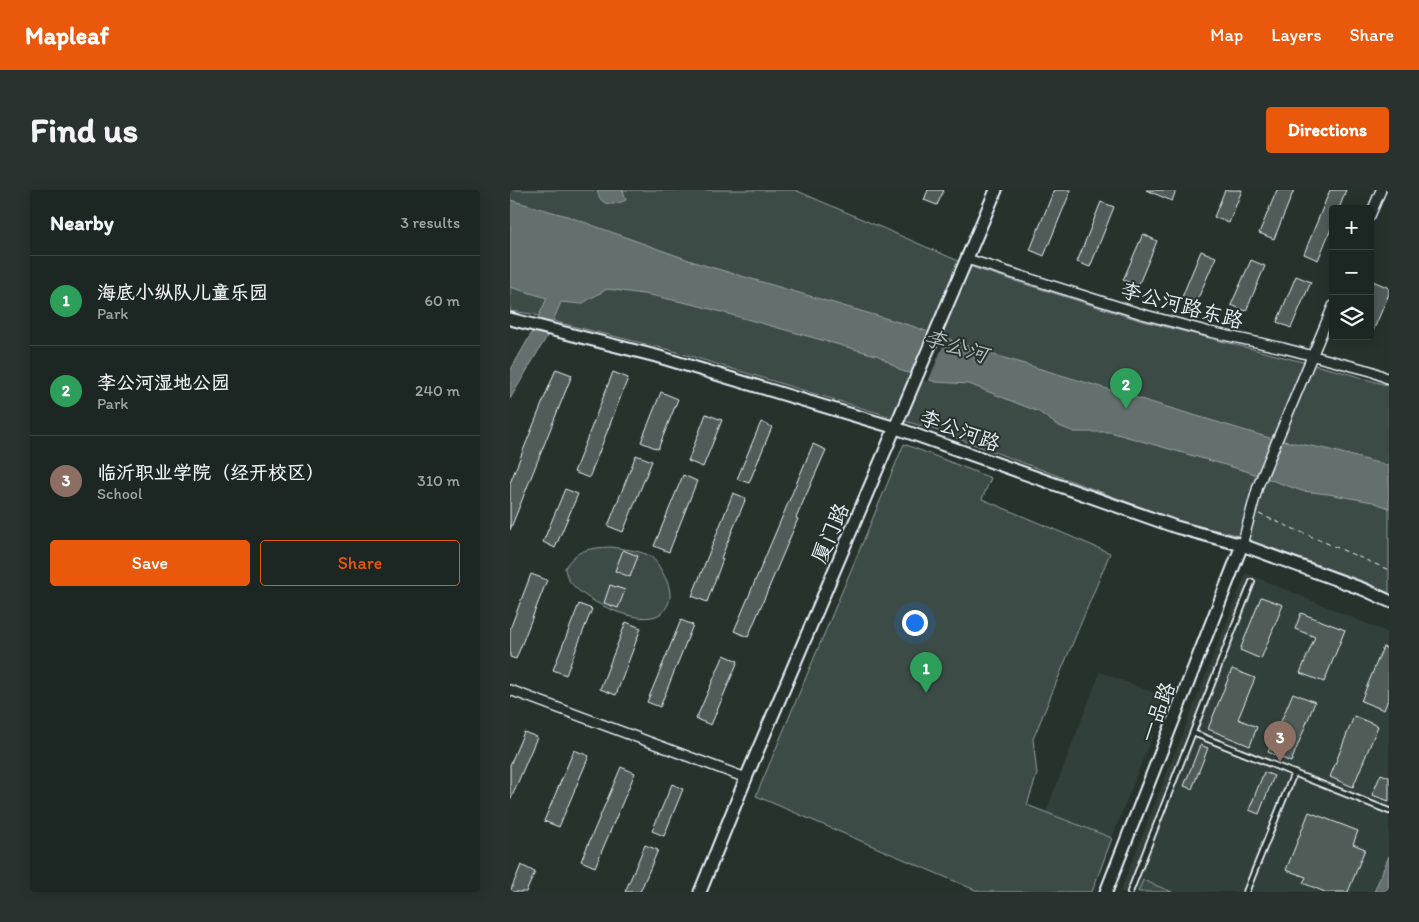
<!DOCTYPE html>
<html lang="en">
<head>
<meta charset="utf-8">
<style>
	body { margin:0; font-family:Itim,"LXGW WenKai TC",sans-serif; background:#29322f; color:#f1f3f6 }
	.controls { position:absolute; right:15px; top:15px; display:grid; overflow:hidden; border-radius:5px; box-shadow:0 2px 12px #0003 }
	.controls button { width:45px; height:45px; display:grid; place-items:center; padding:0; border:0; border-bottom:1px solid #3a4340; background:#1c2622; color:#f1f3f6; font:25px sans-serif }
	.you { position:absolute; left:404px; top:432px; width:18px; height:18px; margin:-12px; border:4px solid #fff; border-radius:50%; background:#1a73e8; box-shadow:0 0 0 8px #1a73e833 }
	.badge { display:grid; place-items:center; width:32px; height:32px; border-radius:50%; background:#ea580c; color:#fff; font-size:16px; font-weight:700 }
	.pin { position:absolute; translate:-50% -41px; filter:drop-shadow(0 1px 2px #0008) }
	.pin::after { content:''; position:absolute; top:26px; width:18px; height:15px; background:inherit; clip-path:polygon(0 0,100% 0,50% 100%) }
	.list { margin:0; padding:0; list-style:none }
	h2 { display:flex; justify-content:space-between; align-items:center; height:65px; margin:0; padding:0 20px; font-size:21px }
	h2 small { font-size:16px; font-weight:400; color:#a0a5a5 }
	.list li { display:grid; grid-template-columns:32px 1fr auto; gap:15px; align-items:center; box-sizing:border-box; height:90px; padding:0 20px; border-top:1px solid #3a4340 }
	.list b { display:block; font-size:19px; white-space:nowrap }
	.list p { margin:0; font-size:16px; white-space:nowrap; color:#a0a5a5 }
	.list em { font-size:16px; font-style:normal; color:#a0a5a5 }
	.actions { display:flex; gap:10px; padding:15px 20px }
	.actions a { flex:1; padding:11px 0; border:1px solid #ea580c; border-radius:5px; text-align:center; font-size:18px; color:#ea580c }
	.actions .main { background:#ea580c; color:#fff }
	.icon { flex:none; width:28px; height:28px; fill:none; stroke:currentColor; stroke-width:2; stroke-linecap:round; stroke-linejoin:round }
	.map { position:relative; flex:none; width:879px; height:702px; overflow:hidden; border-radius:5px }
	header { display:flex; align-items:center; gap:30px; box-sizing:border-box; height:70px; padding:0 25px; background:#ea580c; color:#fff }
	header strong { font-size:24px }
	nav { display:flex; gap:28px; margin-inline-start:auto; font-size:18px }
	.intro { display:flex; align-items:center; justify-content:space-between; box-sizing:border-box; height:120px; padding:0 30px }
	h1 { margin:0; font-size:35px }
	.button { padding:12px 22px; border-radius:5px; background:#ea580c; color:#fff; font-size:18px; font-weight:700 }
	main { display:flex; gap:30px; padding:0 30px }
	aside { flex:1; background:#1c2622; border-radius:5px; box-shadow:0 2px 12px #0003 }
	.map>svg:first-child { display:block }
	.built { fill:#333f3a }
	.green { fill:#3e4b47; stroke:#939ea0 }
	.water { fill:#636f6d; stroke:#98a3a5 }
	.pier { fill:#26332d }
	.building { fill:#505c59; stroke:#e8f1f8 }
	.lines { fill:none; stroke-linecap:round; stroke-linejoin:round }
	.lane-casing { stroke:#e8f1f8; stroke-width:8 }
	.street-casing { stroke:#e8f1f8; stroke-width:12 }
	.secondary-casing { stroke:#e8f1f8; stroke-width:15 }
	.path { stroke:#e8f1f8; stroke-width:1; stroke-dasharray:5 4; stroke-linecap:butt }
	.lane { stroke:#26332d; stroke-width:4.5 }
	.street { stroke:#26332d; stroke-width:9 }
	.secondary { stroke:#26332d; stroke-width:11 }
	.labels { text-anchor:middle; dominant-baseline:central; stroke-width:4; stroke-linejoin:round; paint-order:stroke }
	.street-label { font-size:21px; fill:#e8f1f8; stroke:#26332d }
	.water-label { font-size:22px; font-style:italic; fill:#b3bdc0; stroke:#26332d }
</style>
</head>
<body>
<header>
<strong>Mapleaf</strong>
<nav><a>Map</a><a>Layers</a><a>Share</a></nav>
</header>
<div class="intro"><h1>Find us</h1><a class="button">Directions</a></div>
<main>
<aside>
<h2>Nearby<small>3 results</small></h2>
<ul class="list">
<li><span class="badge" style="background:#2e9e5b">1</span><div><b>海底小纵队儿童乐园</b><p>Park</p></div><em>60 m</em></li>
<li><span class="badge" style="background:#2e9e5b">2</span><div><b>李公河湿地公园</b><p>Park</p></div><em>240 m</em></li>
<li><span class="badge" style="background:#8d6e63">3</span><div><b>临沂职业学院（经开校区）</b><p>School</p></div><em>310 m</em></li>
</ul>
<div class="actions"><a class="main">Save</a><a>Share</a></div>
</aside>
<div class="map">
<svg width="879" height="702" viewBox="0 0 879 702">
	<rect width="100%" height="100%" fill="#26332d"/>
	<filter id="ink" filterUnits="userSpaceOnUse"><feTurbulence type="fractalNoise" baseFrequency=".02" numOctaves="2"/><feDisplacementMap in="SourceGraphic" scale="10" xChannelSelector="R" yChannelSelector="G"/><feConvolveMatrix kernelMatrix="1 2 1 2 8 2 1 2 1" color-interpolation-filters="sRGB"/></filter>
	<g filter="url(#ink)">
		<g class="built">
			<path d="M 736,383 L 879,443 L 879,702 L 610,702 Z"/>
			<path d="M 590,482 L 657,508 L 602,648 L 536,622 Z"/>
		</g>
		<g class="green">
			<path d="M 0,0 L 285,0 L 467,79 L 629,130 L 836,183 L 879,196 L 879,403 L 858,393 L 723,344 L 671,332 L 428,241 L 160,160 L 50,133 L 22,124 L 0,121 Z"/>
			<path d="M 394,254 L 481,288 L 472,309 L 600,363 L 523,549 L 527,584 L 517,615 L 602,648 L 582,702 L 470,702 L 246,606 Z"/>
			<path d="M 101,357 C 113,359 127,360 138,365 C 144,368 148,374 151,380 C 160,394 166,412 150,424 C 130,437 77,412 63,395 C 58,390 56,385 55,378 C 66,359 80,358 101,357 Z"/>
			<path d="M 633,690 L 662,702 L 628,702 Z"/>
		</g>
		<g class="water">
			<path d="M 87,0 L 113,0 L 116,10 C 103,16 90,17 87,0 Z"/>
			<path d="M 0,10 L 57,26 L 187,73 L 402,136 L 468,160 L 763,249 L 817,259 L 879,276 L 879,318 L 863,312 L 818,304 L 792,301 L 736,281 L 600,242 L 564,242 L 547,235 L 529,222 L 459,194 L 426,192 L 392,181 L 369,166 L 186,115 L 140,105 L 97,99 L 71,114 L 51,112 L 36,148 L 0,209 L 0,181 L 21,144 L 37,108 L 0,97 Z"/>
			<path d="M 879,666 L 879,702 L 864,702 Z"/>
		</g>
		<path class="pier" d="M 418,139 L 437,146 L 418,192 L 399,186 Z"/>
		<g class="building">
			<path d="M 418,0 L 434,0 L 427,15 L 414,10 Z"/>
			<path d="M 544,0 L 561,0 L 534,66 L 520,60 Z"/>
			<path d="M 636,0 L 666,0 L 662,11 Z"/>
			<path d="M 715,0 L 732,0 L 719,33 L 704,27 Z"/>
			<path d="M 767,0 L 784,0 L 764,49 L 749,43 Z"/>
			<path d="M 820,0 L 836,0 L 829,19 L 823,19 L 823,34 L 808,70 L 794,64 Z"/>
			<path d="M 591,12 L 604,17 L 580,77 L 567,72 Z"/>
			<path d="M 633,44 L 647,51 L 628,96 L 613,90 Z"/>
			<path d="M 691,61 L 706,67 L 686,113 L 672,107 Z"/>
			<path d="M 741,70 L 755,76 L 736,121 L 721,115 Z"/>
			<path d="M 786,86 L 801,92 L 781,138 L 767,132 Z"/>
			<path d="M 863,91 L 879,98 L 879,104 L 860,148 L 860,98 Z"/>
			<path d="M 46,179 L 62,185 L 0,340 L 0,293 Z"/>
			<path d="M 103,182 L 118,188 L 79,288 L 64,282 Z"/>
			<path d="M 151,202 L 168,209 L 148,259 L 131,252 Z"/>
			<path d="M 196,224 L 212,230 L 193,277 L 178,271 Z"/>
			<path d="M 251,232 L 262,237 L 239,293 L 227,289 Z"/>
			<path d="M 303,254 L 316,260 L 286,328 L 288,329 L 238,447 L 224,441 Z"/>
			<path d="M 126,265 L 142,271 L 113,342 L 98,336 Z"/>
			<path d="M 173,285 L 187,291 L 159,362 L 144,356 Z"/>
			<path d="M 55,299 L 68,304 L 45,358 L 33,352 Z"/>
			<path d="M 223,303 L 236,308 L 211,368 L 213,369 L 197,412 L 182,406 Z"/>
			<path d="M 113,360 L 128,366 L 120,387 L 105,381 Z"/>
			<path d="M 21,384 L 37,390 L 6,469 L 0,467 L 0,439 Z"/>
			<path d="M 100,395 L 115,400 L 108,418 L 94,413 Z"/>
			<path d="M 751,407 L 773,415 L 751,469 L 730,460 Z"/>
			<path d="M 69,414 L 82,419 L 56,485 L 43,480 Z"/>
			<path d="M 791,423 L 835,440 L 814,492 L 790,483 L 805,447 L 785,439 Z"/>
			<path d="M 171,430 L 183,435 L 150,517 L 137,512 Z"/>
			<path d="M 116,432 L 131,438 L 106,505 L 90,499 Z"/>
			<path d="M 873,457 L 879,459 L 879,507 L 874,520 L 851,511 Z"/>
			<path d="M 214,465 L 228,471 L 201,535 L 186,529 Z"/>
			<path d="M 722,479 L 745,488 L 728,529 L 747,537 L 740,556 L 698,539 Z"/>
			<path d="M 783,503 L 805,512 L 781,572 L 758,562 Z"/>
			<path d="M 844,526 L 868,536 L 843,597 L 820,587 Z"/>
			<path d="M 14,542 L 27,547 L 0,611 L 0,575 Z"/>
			<path d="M 690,555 L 698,558 L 682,599 L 674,596 Z"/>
			<path d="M 64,560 L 79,566 L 49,637 L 34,631 Z"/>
			<path d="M 111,577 L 125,583 L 85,677 L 71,671 Z"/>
			<path d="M 754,582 L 764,586 L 749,624 L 739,620 Z"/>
			<path d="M 871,584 L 879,587 L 879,611 L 862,605 Z"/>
			<path d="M 162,594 L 173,599 L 154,646 L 142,641 Z"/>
			<path d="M 799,622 L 848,641 L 843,654 L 855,659 L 838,702 L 815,702 L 793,693 L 796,687 L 776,680 Z"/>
			<path d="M 135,655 L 148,660 L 130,702 L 115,702 Z"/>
			<path d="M 11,675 L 25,682 L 16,702 L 0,702 Z"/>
		</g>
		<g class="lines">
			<g class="lane-casing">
				<g id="lane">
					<path d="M 683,543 L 879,621"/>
					<path d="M 620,702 L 742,392"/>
					<path d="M 736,702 L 784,583"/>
				</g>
			</g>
			<g class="street-casing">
				<g id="street">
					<path d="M 860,26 L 871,0"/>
					<path d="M 457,69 L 632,124 L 700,142 L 773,158 L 861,181 L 879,189"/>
					<path d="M 732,355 L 748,296 L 823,116"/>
					<path d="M 0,500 L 236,588"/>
				</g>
			</g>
			<g class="secondary-casing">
				<g id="secondary">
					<path d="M 0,129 L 146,166 L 386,238 L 666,337 L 732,355 L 855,400 L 879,411"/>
					<path d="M 190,702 L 236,588 L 486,0"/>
					<path d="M 596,702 L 732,355"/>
				</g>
			</g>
			<path class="path" d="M 749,324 L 879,380"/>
			<use href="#lane" class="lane"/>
			<use href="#street" class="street"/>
			<use href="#secondary" class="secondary"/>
		</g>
	</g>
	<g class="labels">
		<g class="street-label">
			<text transform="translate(672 115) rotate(15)">李公河路东路</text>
			<text transform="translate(450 240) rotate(20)">李公河路</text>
			<text transform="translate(320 343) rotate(-67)">厦门路</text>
			<text transform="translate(647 522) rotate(-69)">一品路</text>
		</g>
		<g class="water-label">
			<text transform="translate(446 156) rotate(17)">李公河</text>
		</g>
	</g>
</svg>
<div class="controls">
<button>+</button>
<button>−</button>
<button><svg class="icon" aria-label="layers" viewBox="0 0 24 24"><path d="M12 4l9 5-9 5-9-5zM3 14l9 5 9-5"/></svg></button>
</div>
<div class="you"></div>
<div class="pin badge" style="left:416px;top:503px;background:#2e9e5b">1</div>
<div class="pin badge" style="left:616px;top:219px;background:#2e9e5b">2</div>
<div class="pin badge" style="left:770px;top:572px;background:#8d6e63">3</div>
</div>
</main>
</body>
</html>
